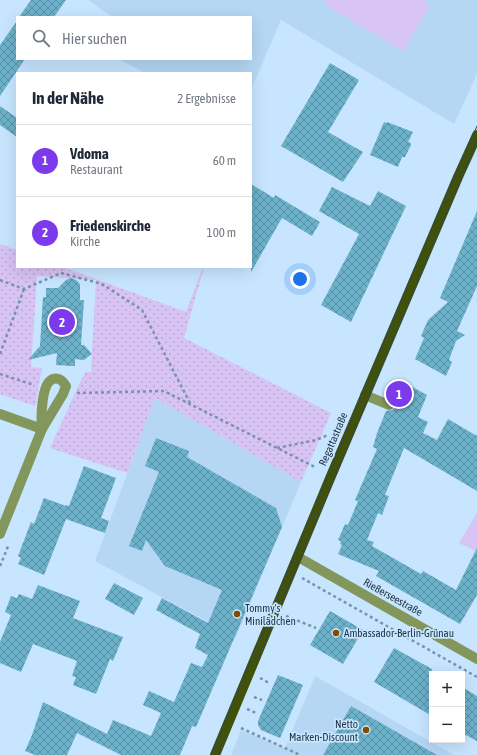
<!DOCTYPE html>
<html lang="de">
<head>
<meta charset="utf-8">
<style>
	body { margin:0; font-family:"Asap Condensed",sans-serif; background:#f2f2f3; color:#1f2937 }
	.controls { position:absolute; right:12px; bottom:12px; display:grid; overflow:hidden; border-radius:0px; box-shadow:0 4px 16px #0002 }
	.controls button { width:36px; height:36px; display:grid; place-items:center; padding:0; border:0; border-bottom:1px solid #e0e1e3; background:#fff; color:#1f2937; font:20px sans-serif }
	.you { position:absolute; left:300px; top:279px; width:14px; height:14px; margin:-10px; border:3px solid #fff; border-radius:50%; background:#1a73e8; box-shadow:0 0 0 6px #1a73e833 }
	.badge { display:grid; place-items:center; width:26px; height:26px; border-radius:50%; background:#7c3aed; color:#fff; font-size:13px; font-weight:700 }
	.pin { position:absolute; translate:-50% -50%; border:2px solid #fff; box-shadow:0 1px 4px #0006 }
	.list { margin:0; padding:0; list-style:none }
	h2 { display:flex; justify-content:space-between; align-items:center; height:52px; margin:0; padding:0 16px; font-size:17px }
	h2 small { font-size:13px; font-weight:400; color:#747a83 }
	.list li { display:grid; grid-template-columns:26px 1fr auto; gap:12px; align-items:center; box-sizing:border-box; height:72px; padding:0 16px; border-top:1px solid #e0e1e3 }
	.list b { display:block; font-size:15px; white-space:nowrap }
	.list p { margin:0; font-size:13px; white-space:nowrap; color:#747a83 }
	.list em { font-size:13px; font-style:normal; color:#747a83 }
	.icon { flex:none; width:22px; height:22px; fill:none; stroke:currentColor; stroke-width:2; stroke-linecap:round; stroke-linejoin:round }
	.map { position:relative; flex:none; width:477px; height:755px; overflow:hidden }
	.search { position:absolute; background:#fff; box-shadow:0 4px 16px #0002; left:16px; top:16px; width:236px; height:44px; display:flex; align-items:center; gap:10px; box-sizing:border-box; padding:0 14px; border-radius:0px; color:#747a83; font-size:15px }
	.panel { position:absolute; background:#fff; box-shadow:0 4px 16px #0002; left:16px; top:72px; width:236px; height:196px; border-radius:0px }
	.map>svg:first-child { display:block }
	.built { fill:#b5d7f3 }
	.green { fill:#d7c3f4 }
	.park { fill:url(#park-dots) }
	.building { fill:url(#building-cross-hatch) }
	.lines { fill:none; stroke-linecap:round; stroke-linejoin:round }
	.path { stroke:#7993a8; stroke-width:2.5; stroke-dasharray:3 3; stroke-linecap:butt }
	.minor { stroke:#83965c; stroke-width:10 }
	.major { stroke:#405108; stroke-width:10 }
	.tram { stroke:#314658; stroke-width:1 }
	.poi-dot { fill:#844b00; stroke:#c7e5ff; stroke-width:1.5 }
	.labels { text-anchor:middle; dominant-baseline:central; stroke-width:3.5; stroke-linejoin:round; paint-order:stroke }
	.street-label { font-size:11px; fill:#1e3343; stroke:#c7e5ff }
	.poi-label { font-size:11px; fill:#1e3343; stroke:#c7e5ff; text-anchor:start }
</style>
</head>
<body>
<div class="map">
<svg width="477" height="755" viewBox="0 0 477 755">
	<defs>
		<pattern id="park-dots" width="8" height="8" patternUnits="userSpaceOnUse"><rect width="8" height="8" fill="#d7c3f4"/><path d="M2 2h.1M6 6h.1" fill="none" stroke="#b8a8d2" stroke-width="1.8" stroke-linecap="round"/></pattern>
		<pattern id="building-cross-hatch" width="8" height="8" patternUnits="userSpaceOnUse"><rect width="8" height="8" fill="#6cb1ca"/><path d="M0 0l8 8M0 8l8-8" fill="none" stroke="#5891a6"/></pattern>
	</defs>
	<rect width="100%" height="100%" fill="#c7e5ff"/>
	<g class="built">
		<path d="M 88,0 L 477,0 L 477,74 L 454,124 L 281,20 L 251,90 L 251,73 L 145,73 L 122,61 L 122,59 L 251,59 L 251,17 L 112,17 Z"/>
		<path d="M 155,398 L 301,482 L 236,637 L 95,561 Z"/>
		<path d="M 315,676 L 454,755 L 231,755 L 241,730 L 285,748 Z"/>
	</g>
	<g class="green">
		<path d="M 326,0 L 423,0 L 430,5 L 403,51 L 324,4 Z"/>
		<path d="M 477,513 L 477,552 L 459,543 Z"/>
	</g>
	<path class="park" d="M 0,244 L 17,250 L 17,267 L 63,267 L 186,312 L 203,267 L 204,267 L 184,338 L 331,413 L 301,482 L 155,398 L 127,473 L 50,448 L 81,380 L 86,372 L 91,372 L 96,280 L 37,276 L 31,367 L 42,368 L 35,406 L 0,394 Z"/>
	<g class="building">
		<path d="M 31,0 L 66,0 L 54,17 L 19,17 Z"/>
		<path d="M 17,21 L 17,59 L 25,59 L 0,96 L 0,45 Z"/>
		<path d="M 330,63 L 359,80 L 328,132 L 363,152 L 343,182 L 281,146 Z"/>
		<path d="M 0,106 L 17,118 L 17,137 L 0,125 Z"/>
		<path d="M 384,122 L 387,123 L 387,122 L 413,132 L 408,142 L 411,143 L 411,145 L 405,157 L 402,157 L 398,167 L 370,155 Z"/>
		<path d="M 251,184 L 274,198 L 275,195 L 320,222 L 312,236 L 282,218 L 251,272 Z"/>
		<path d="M 332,187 L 370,206 L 378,191 L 406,206 L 351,322 L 321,305 L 359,234 L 319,211 Z"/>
		<path d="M 477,211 L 477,286 L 457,331 L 465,335 L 456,341 L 449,360 L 452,362 L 446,376 L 415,359 L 424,338 L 421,336 L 428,320 L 448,302 L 440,298 Z"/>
		<path d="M 71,278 L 76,280 L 80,284 L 80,300 L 84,300 L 81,345 L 84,345 L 92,354 L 84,360 L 75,359 L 75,366 L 72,366 L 56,365 L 57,353 L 28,360 L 40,346 L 43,297 L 46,297 L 46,288 L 58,288 L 66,280 Z"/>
		<path d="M 400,380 L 427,395 L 418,417 L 428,422 L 423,433 L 437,440 L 448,419 L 477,436 L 477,491 L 404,448 L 385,495 L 389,496 L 382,515 L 378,513 L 367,540 L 374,542 L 372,546 L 421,574 L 423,571 L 456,590 L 477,548 L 477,595 L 460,624 L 376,576 L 379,571 L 338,554 L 342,545 L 340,544 L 341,541 L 338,540 L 345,524 L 348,525 L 358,501 L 355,500 L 377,449 L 373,447 L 377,433 L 386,411 L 393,410 L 395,407 L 394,401 L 392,399 Z"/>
		<path d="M 156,438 L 189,451 L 187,457 L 276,508 L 282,527 L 196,727 L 192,726 L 180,755 L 121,755 L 77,733 L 67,755 L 35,755 L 25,751 L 32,735 L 43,702 L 107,734 L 113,720 L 151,736 L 161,713 L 143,705 L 149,691 L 174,702 L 191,663 L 202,667 L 208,655 L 195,648 L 200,634 L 156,610 L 162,598 L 208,623 L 222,590 L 165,566 L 146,540 L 142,551 L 129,546 L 159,472 L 145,466 Z"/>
		<path d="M 84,466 L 116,478 L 101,518 L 109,521 L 105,533 L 66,519 L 44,575 L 18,564 L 21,558 L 18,556 L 31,522 L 34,524 L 44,498 L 66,506 L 66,505 L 69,506 Z"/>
		<path d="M 114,583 L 143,598 L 134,615 L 105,599 Z"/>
		<path d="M 38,585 L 80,601 L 73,618 L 123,637 L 113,661 L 110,659 L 96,694 L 73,685 L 76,677 L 72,676 L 77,661 L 33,644 L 21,672 L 0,663 L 0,642 L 11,615 L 5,612 L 11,596 L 17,598 L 19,594 L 32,599 Z"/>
		<path d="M 330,611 L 363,630 L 343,664 L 310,645 Z"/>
		<path d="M 394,648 L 432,669 L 432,716 L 374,682 Z"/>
		<path d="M 278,675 L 303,685 L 280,738 L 261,730 L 258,725 L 258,721 Z"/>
		<path d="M 462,687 L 477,696 L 477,741 L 462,733 Z"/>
		<path d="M 351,706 L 437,755 L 323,755 Z"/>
	</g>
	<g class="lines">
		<g class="path">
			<path d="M 0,280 L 24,289 L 61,273 L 102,284 L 142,310 L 190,403"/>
			<path d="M 0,354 L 24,289"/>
			<path d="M 0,374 L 34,385"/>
			<path d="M 77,393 L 164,391 L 315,467"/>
			<path d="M 277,448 L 316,440 L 328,435"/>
			<path d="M 0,566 L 9,544"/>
			<path d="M 302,578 L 477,677"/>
			<path d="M 286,616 L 316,628"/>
			<path d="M 260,678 L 269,683"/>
			<path d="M 254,697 L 262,700"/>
			<path d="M 247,709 L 256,713"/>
			<path d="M 241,728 L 300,755"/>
		</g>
		<g class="minor">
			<path d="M 365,395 L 389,405"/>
			<path d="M 0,414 L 42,429"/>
			<path d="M 0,534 L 42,429 L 63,394 L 66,386 C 63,381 59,377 53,379 C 41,383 41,418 42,429"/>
			<path d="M 298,557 L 477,659"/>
		</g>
		<path class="major" d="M 215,755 L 331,476 L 458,177 L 477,135"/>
		<g class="tram">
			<path d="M 257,661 L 477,141"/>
			<path d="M 211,755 L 414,270 L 477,126"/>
			<path d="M 218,755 L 225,737"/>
		</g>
	</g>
	<g class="poi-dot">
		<circle cx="237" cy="614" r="4"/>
		<circle cx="336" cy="633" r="4"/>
		<circle cx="366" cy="730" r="4"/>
	</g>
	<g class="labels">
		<g class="street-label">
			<text transform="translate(333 439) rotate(-67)">Regattastraße</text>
			<text transform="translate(393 597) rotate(29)">Rießerseestraße</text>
		</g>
		<g class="poi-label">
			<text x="245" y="608">Tommy's<tspan x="245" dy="13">Minilädchen</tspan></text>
			<text x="344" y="633">Ambassador-Berlin-Grünau</text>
			<text x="358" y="724" text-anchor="end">Netto<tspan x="358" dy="13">Marken-Discount</tspan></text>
		</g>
	</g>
</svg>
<div class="controls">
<button>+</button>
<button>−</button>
</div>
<div class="you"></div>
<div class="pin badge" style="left:399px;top:394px">1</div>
<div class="pin badge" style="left:62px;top:322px">2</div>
<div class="search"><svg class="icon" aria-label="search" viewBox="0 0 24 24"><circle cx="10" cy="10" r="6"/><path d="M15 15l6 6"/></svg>Hier suchen</div>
<section class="panel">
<h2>In der Nähe<small>2 Ergebnisse</small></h2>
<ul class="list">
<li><span class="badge">1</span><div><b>Vdoma</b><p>Restaurant</p></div><em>60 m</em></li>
<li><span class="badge">2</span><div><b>Friedenskirche</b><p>Kirche</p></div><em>100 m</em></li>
</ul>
</section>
</div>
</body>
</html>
